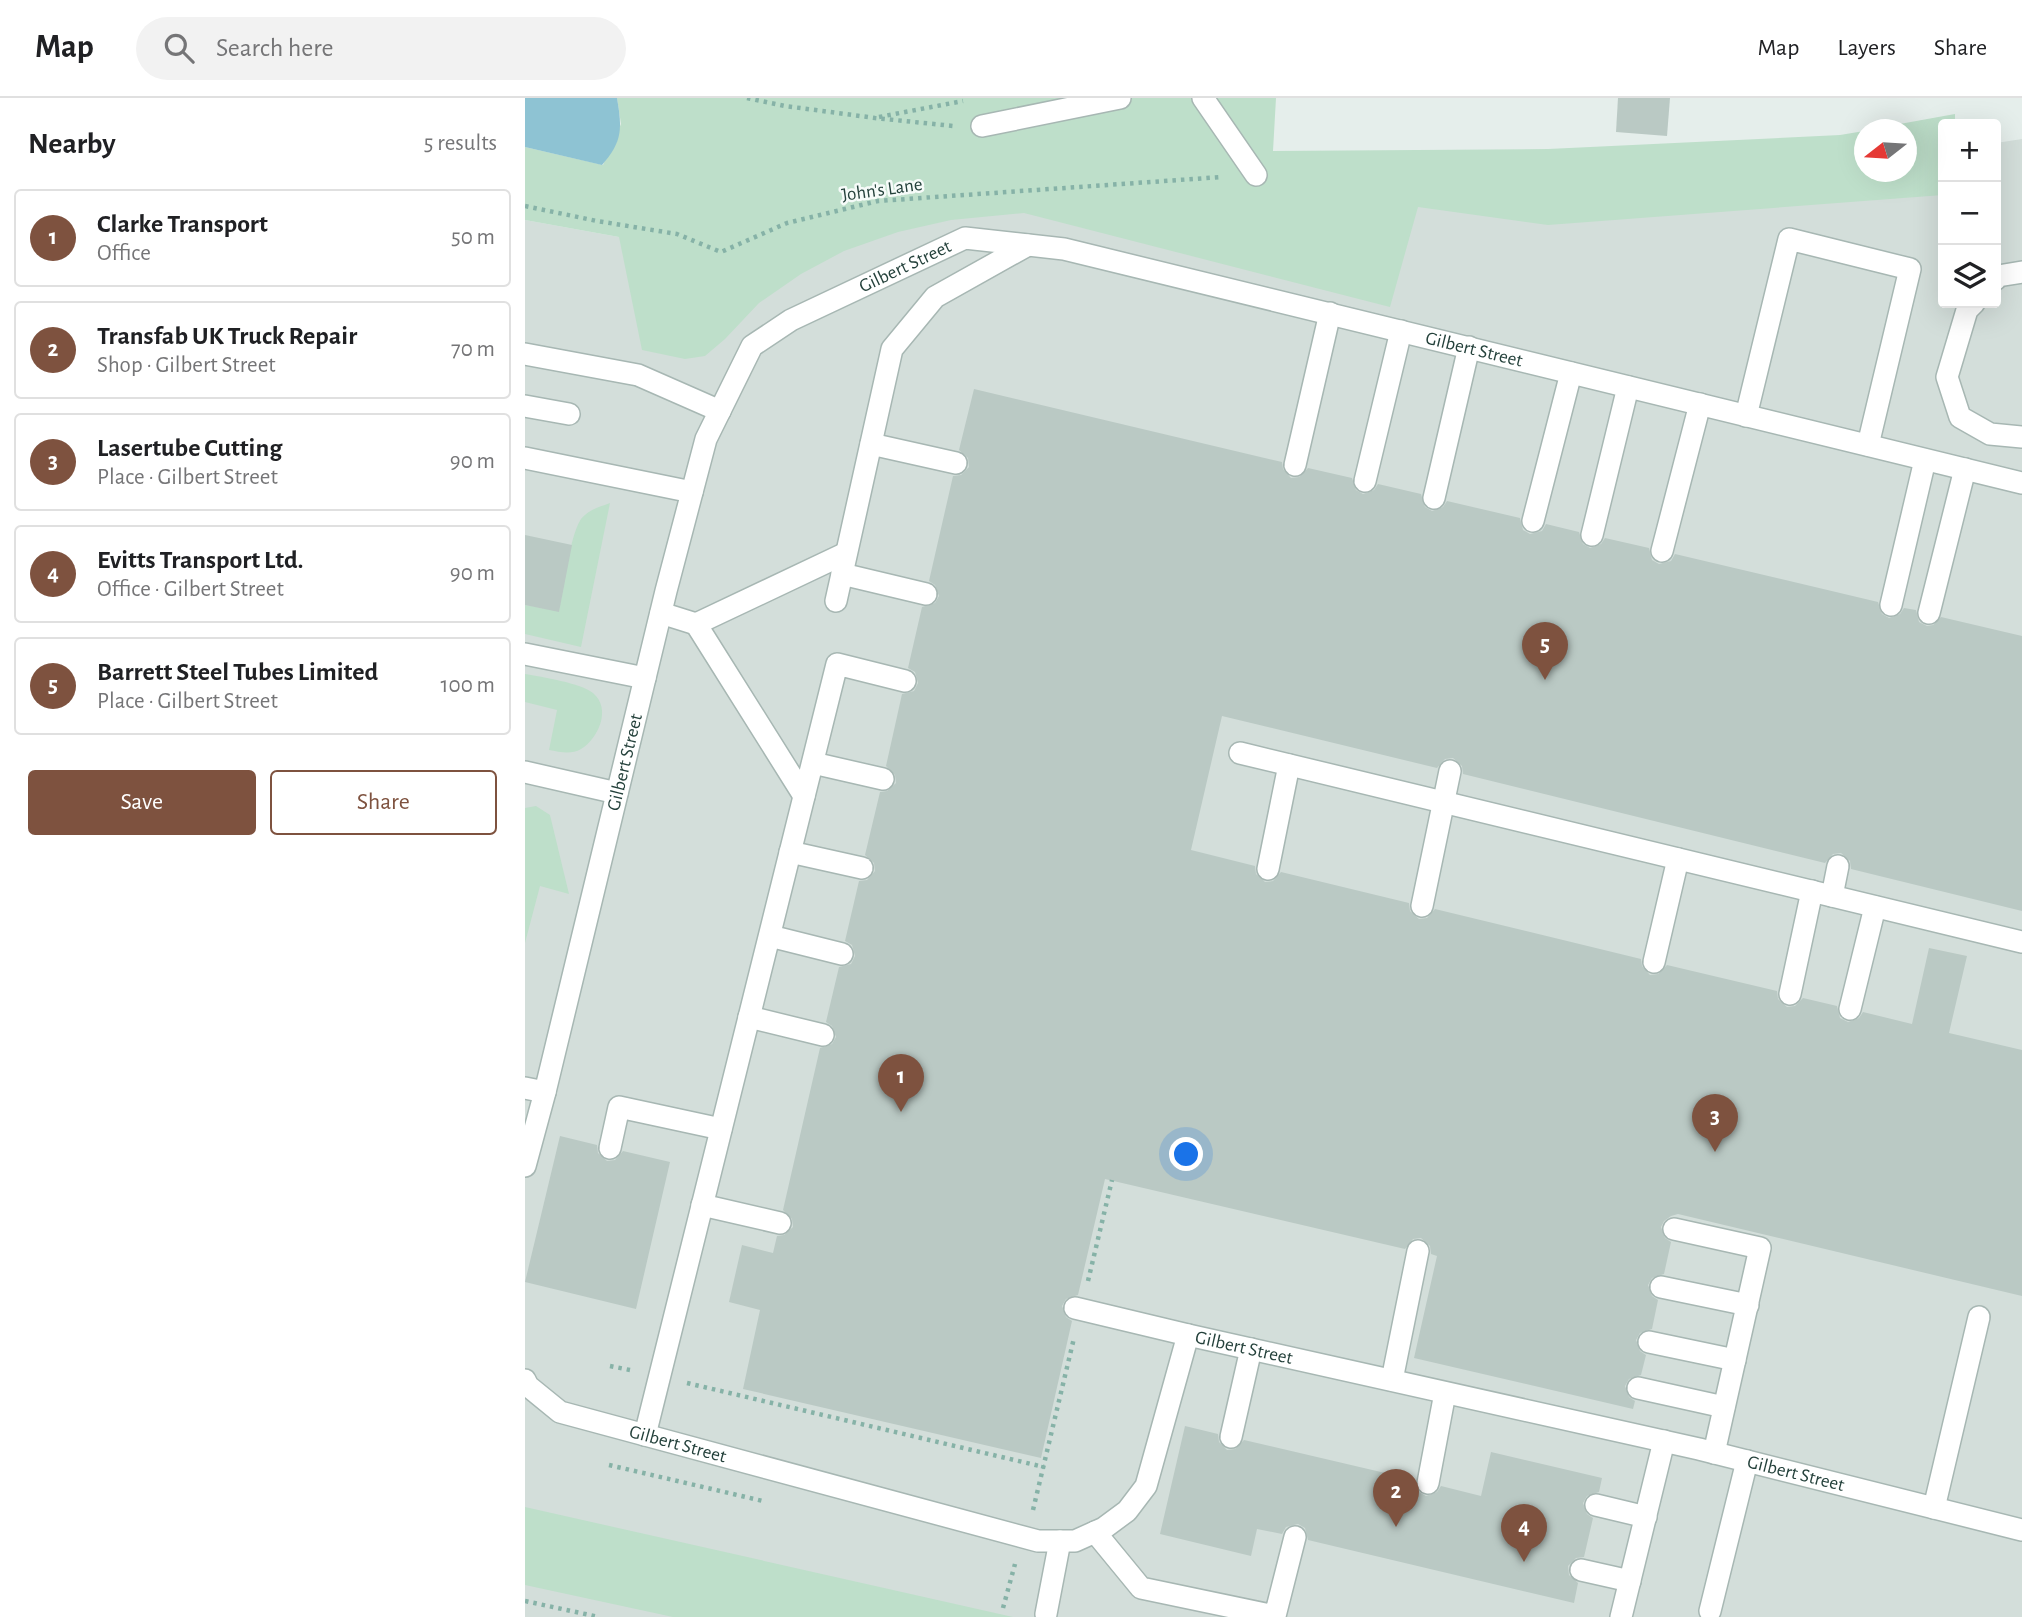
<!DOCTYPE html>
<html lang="en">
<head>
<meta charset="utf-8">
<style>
	body { margin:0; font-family:"Alegreya Sans",sans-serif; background:#f2f2f2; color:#202124 }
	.controls { position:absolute; right:21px; top:21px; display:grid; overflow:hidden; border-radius:7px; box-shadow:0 7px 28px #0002 }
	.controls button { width:63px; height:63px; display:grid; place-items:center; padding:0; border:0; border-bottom:2px solid #e0e0e0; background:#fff; color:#202124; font:35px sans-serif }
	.compass { position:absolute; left:1329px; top:21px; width:63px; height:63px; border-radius:50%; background:#fff; box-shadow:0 7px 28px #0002; rotate:253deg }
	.you { position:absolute; left:662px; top:1057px; width:24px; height:24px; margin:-18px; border:5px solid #fff; border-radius:50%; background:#1a73e8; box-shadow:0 0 0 10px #1a73e833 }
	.badge { display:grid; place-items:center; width:46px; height:46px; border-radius:50%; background:#7e523f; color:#fff; font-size:23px; font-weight:700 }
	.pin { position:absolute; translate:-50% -58px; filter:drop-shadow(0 2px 4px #0008) }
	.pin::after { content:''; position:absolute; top:37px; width:24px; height:21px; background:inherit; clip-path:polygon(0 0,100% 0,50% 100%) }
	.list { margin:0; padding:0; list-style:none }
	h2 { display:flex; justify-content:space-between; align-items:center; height:91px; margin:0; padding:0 28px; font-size:30px }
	h2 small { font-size:23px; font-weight:400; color:#757577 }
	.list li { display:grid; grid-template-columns:46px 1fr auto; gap:21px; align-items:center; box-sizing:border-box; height:98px; margin:0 14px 14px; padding:0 14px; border:2px solid #e0e0e0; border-radius:7px }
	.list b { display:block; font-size:26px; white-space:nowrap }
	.list p { margin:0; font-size:23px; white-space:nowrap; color:#757577 }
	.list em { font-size:23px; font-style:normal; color:#757577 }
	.actions { display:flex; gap:14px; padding:21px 28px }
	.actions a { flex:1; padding:16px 0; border:2px solid #7e523f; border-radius:7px; text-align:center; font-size:24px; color:#7e523f }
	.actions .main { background:#7e523f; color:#fff }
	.icon { flex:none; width:38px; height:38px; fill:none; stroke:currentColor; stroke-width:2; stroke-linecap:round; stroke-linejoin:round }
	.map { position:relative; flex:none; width:1497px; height:1519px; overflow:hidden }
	header { display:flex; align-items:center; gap:42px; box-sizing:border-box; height:98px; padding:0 35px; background:#fff; border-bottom:2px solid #e0e0e0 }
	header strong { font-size:33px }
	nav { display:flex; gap:38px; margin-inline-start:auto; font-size:24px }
	.search { width:490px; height:63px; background:#f2f2f2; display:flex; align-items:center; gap:18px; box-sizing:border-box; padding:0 24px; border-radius:38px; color:#757577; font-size:26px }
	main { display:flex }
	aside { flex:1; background:#fff }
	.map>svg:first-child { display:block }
	.built { fill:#d3deda }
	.green { fill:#bedfca }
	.water { fill:#8ec3d3 }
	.building { fill:#bac9c4 }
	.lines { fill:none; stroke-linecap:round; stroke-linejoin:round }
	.service-casing { stroke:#a7b7b3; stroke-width:24 }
	.minor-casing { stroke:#a7b7b3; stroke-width:24 }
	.path { stroke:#86b2a7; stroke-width:4.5; stroke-dasharray:3.5 5; stroke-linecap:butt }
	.service { stroke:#fff; stroke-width:21 }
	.minor { stroke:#fff; stroke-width:21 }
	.labels { text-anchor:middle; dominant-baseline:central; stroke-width:5; stroke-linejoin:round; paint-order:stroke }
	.street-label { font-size:19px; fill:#24413b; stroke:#f6fbf9 }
</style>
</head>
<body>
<header>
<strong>Map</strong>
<div class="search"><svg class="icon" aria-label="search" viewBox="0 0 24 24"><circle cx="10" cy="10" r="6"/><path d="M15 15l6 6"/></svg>Search here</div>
<nav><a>Map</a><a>Layers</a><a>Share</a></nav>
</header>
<main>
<aside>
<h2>Nearby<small>5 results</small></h2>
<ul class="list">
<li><span class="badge">1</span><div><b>Clarke Transport</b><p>Office</p></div><em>50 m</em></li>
<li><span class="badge">2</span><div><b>Transfab UK Truck Repair</b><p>Shop · Gilbert Street</p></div><em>70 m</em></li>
<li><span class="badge">3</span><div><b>Lasertube Cutting</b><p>Place · Gilbert Street</p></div><em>90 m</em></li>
<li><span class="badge">4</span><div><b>Evitts Transport Ltd.</b><p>Office · Gilbert Street</p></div><em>90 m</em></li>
<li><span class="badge">5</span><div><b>Barrett Steel Tubes Limited</b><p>Place · Gilbert Street</p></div><em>100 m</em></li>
</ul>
<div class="actions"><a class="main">Save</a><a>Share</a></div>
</aside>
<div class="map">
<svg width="1497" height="1519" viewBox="0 0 1497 1519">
	<rect width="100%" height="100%" fill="#e5eeeb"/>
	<path class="built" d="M 1497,41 L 1497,1519 L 0,1519 L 0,122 L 94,139 L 349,121 L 1339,74 L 1381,74 L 1418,54 L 1418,205 L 1471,205 L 1471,45 Z"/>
	<g class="green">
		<path d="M 92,0 L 751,0 L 748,53 L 1023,51 L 1315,37 L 1339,33 L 1339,74 L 1381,74 L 1381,32 L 1347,31 L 1430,16 L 1430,26 L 1418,26 L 1418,97 L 1023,127 L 893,109 L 865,209 L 499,115 L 426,122 L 373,134 L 319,153 L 276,176 L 234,205 L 200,241 L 180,258 L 160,261 L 117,252 L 94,139 L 0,122 L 0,49 L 78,67 L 96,26 Z"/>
		<path d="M 85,405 L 56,549 L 0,536 L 0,507 L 34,513 C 38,492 45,437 56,421 C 63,412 74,409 85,405 Z"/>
		<path d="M 0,576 C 17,579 56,585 68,595 C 87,611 73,641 56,651 C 46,657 35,654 24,652 L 32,612 L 0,604 Z"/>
		<path d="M 11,708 L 25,717 L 44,796 L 15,788 L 0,845 L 0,710 Z"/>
		<path d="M 0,1409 L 488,1519 L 148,1519 L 0,1487 Z"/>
	</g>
	<path class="water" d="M 0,0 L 92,0 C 97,30 98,43 77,67 L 0,49 Z"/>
	<g class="building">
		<path d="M 1093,0 L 1145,0 L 1142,38 L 1091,34 Z"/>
		<path d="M 449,291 L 757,364 L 758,371 L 766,380 L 774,379 L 783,370 L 827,380 L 831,392 L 838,396 L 849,392 L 853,386 L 896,396 L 900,409 L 907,413 L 918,409 L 922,403 L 995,420 L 998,432 L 1005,436 L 1017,433 L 1021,426 L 1054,434 L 1058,446 L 1065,450 L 1076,446 L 1080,440 L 1124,450 L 1127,462 L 1134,466 L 1146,463 L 1150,456 L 1353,504 L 1357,516 L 1364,520 L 1375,516 L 1379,510 L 1391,512 L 1394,524 L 1402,528 L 1408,527 L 1416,519 L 1497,538 L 1497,813 L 1326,771 L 1325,763 L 1316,755 L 1308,756 L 1300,765 L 938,676 L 937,668 L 928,660 L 920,661 L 912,670 L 697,618 L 666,752 L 730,768 L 731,776 L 740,784 L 748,783 L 756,774 L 884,805 L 885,813 L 894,821 L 902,820 L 910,811 L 1116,861 L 1117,868 L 1125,877 L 1133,876 L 1142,867 L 1252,893 L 1253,901 L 1262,909 L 1270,908 L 1278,900 L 1312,908 L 1315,920 L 1323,924 L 1334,920 L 1338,914 L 1387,926 L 1404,850 L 1442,858 L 1424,935 L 1497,952 L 1497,1198 L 1153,1116 L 1146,1118 L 1139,1123 L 1136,1129 L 1140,1140 L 1146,1144 L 1139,1176 L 1127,1180 L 1123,1187 L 1127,1198 L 1133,1202 L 1127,1231 L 1115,1235 L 1111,1242 L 1115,1253 L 1121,1257 L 1116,1277 L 1104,1281 L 1100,1288 L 1104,1299 L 1110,1303 L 1108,1311 L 889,1260 L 912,1158 L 906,1156 L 905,1148 L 896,1140 L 888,1141 L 880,1151 L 580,1081 L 553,1197 L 541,1201 L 537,1208 L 541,1219 L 547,1223 L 516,1360 L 218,1291 L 235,1212 L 204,1204 L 217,1147 L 248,1155 L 252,1138 L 259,1137 L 268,1129 L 267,1121 L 258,1112 L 295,950 L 307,946 L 311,939 L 307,928 L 301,924 L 314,869 L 326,866 L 330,858 L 327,847 L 320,843 L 334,783 L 342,782 L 350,773 L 349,765 L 340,757 L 355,694 L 362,693 L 371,685 L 370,677 L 361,668 L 377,596 L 389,593 L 393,585 L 390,574 L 383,570 L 397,509 L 410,505 L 414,498 L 410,487 L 404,483 L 428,378 L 436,377 L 444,369 L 443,360 L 434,352 Z"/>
		<path d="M 0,437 L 47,447 L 34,514 L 0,507 Z"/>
		<path d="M 35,1038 L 72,1047 L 73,1055 L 82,1063 L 90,1062 L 98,1053 L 145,1064 L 111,1211 L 0,1184 Z"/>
		<path d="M 660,1328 L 693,1336 L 694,1344 L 702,1352 L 710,1351 L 719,1342 L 890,1382 L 894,1394 L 901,1398 L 912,1394 L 916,1388 L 956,1398 L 966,1354 L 1077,1380 L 1074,1394 L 1062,1398 L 1058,1405 L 1062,1416 L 1068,1420 L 1059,1459 L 1051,1460 L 1043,1468 L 1044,1477 L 1053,1485 L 1049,1505 L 783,1442 L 780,1430 L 773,1426 L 761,1429 L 757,1436 L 732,1431 L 726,1458 L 635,1436 Z"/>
	</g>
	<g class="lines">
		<g class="service-casing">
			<g id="service">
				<path d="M 678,0 L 731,77"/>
				<path d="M 457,28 L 595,0"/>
				<path d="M 1471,181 L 1473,178 L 1497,174"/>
				<path d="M 1449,205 L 1442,212 L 1422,279 L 1435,319 L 1465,336 L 1497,339"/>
				<path d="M 0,256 L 113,277 L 195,313"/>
				<path d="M 0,308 L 44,316"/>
				<path d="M 1221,318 L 1264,141 L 1385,171 L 1343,347"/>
				<path d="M 346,346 L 431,365"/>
				<path d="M 0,360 L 167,394"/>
				<path d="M 770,367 L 805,215"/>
				<path d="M 840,383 L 876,233"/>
				<path d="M 909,400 L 944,249"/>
				<path d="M 1008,423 L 1046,275"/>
				<path d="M 1067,437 L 1103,289"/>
				<path d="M 1137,453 L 1175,306"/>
				<path d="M 317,476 L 401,496"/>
				<path d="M 311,503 L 367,251 L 410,199 L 503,147"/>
				<path d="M 1366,507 L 1400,362"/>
				<path d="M 136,515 L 171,526 L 321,455"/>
				<path d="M 1404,515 L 1440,371"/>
				<path d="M 171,526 L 279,698"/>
				<path d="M 0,556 L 120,580"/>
				<path d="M 715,655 L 1497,844"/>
				<path d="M 288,665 L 358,681"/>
				<path d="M 0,674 L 92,695"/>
				<path d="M 265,754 L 337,770"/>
				<path d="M 743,771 L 764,667"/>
				<path d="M 1307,798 L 1313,768"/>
				<path d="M 897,808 L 925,673"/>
				<path d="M 245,838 L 317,856"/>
				<path d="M 1129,864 L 1153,761"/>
				<path d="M 1265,896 L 1287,793"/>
				<path d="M 1325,911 L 1350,809"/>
				<path d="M 224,919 L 298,937"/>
				<path d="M 0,990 L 20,994"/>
				<path d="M 85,1050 L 94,1009 L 196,1031"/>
				<path d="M 177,1107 L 255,1125"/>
				<path d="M 1149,1131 L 1235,1150 L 1189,1355"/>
				<path d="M 1136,1189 L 1223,1207"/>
				<path d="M 550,1210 L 663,1237"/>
				<path d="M 1124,1244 L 1210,1262"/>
				<path d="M 867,1282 L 893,1153"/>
				<path d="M 1113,1290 L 1199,1309"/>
				<path d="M 120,1337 L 312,566 L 380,583"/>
				<path d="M 706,1339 L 726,1251"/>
				<path d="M 903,1385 L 920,1295"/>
				<path d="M 1071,1407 L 1121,1419"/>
				<path d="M 1409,1410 L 1454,1219"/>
				<path d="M 570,1434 L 616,1490 L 750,1518 L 770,1439"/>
				<path d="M 1056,1472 L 1105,1483"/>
				<path d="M 1185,1513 L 1222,1363"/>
				<path d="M 521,1516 L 535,1443"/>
				<path d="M 1096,1519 L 1139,1343"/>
			</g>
		</g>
		<g class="minor-casing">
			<g id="minor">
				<path id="s1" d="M 0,1068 L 20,994 L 141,493 L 181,341 L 227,248 L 266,222 L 440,140 L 539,151 L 1497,385"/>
				<path id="s2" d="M 0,1282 L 3,1288 L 35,1314 L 513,1443 L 550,1443 L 579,1430 L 602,1413 L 621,1388 L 663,1237 L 1174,1351 L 1497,1432"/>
			</g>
		</g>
		<g class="path">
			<path d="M 222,0 L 260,8 L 350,20 L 428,28"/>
			<path d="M 354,19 L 438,3"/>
			<path d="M 0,108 L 72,123 L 152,136 L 196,154 L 262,125 L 353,103 L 697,79"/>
			<path d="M 563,1183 L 587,1082"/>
			<path d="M 85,1268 L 105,1272"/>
			<path d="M 162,1285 L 519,1369"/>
			<path d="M 84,1367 L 238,1403"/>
			<path d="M 508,1412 L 549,1240"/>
			<path d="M 0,1503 L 74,1519"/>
			<path d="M 478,1510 L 490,1466"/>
		</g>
		<use href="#service" class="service"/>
		<use href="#minor" class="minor"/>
	</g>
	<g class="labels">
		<g class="street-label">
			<text transform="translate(357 92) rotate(-8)">John's Lane</text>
			<text stroke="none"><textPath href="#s1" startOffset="1026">Gilbert Street</textPath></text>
			<text stroke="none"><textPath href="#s1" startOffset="1614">Gilbert Street</textPath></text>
			<text stroke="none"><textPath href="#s1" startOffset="416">Gilbert Street</textPath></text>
			<text stroke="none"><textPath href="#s2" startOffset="886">Gilbert Street</textPath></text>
			<text stroke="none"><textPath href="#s2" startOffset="170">Gilbert Street</textPath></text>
			<text stroke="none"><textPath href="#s2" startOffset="1452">Gilbert Street</textPath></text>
		</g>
	</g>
</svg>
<div class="controls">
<button>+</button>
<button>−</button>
<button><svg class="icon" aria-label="layers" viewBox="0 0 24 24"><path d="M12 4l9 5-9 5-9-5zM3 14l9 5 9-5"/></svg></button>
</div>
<svg class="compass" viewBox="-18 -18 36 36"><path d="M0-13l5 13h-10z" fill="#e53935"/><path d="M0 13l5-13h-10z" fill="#757577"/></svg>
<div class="you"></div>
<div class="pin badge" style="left:376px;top:1014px">1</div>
<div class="pin badge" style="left:871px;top:1429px">2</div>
<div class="pin badge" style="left:1190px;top:1054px">3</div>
<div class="pin badge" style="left:999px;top:1464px">4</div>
<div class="pin badge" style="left:1020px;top:582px">5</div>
</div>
</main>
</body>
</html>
